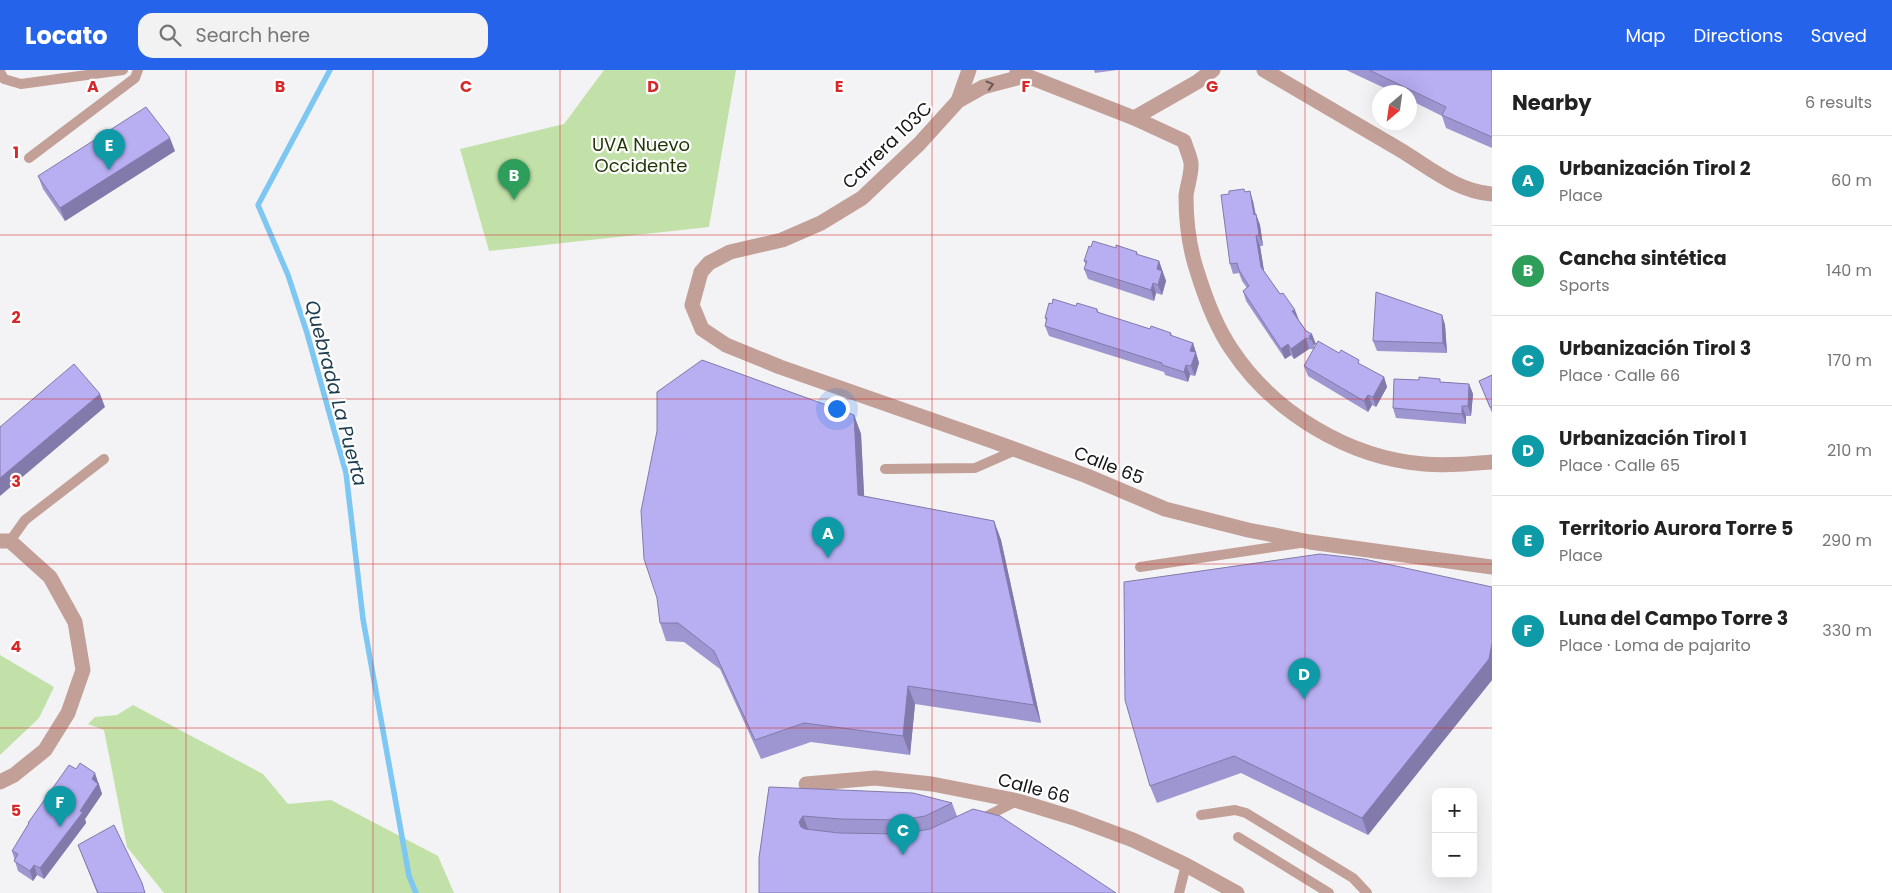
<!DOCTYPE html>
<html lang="en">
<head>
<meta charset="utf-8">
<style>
	body { margin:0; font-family:Poppins,sans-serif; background:#f2f2f2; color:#222 }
	.controls { position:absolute; right:15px; bottom:15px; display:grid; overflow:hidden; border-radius:10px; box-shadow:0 5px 20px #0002 }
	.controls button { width:45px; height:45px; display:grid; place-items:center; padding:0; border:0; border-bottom:1px solid #e0e0e0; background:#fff; color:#222; font:25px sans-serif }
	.compass { position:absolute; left:1372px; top:15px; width:45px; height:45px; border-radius:50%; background:#fff; box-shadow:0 5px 20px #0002; rotate:209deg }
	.you { position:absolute; left:836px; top:338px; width:18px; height:18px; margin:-12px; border:4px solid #fff; border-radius:50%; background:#1a73e8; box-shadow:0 0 0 8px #1a73e833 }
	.badge { display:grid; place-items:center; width:32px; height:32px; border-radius:50%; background:#2563eb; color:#fff; font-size:16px; font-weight:700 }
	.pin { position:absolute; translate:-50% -41px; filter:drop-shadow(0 1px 2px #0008) }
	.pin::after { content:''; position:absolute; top:26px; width:18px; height:15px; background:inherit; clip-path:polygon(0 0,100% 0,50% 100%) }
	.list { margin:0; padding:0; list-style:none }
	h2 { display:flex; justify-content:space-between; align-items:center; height:65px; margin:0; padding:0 20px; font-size:21px }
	h2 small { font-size:16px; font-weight:400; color:#767676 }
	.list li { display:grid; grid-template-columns:32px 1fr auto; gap:15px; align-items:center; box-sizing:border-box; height:90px; padding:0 20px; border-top:1px solid #e0e0e0 }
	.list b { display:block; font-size:19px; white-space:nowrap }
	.list p { margin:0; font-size:16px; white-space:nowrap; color:#767676 }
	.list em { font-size:16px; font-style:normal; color:#767676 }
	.icon { flex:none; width:28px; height:28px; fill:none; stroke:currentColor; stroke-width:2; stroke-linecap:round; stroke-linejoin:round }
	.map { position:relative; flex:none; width:1492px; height:823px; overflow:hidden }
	header { display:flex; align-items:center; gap:30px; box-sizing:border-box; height:70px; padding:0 25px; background:#2563eb; color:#fff }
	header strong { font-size:24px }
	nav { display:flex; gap:28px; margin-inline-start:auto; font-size:18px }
	.search { width:350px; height:45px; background:#f2f2f2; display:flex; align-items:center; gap:12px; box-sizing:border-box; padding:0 18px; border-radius:15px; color:#767676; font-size:19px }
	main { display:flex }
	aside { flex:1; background:#fff }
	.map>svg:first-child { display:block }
	.green { fill:#c1e1a8 }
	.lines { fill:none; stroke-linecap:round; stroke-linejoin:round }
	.stream { stroke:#7dc7f2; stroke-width:5.5 }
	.lane { stroke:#c2a097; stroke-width:10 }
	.street { stroke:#c2a097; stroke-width:15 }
	.wall { fill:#9e96d1 }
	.shaded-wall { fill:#817aaa }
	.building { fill:#b8aff3; stroke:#817aaa }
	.oneway { stroke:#6c5a56 }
	.grid { fill:none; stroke:#d62828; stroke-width:1; stroke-opacity:0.55 }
	.labels { text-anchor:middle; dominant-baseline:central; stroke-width:4.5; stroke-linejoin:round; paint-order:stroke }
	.park-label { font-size:18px; fill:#1f3506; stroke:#fff }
	.street-label { font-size:18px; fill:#151516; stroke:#fff }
	.water-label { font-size:19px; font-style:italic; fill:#1c3d4f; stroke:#fff }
	.grid-label { font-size:16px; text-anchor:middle; font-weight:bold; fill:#d62828; stroke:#fff; stroke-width:4.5; stroke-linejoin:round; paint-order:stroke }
</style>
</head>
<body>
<header>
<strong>Locato</strong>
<div class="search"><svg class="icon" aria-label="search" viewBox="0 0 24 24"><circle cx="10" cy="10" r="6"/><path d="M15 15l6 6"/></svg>Search here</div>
<nav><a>Map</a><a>Directions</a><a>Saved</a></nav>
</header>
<main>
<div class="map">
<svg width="1492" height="823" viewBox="0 0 1492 823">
	<rect width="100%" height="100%" fill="#f3f3f5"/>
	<g class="green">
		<path d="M 604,0 L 736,0 L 709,157 L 489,181 L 460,79 L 564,54 Z"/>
		<path d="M 0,585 L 54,617 L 39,648 L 0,685 Z"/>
		<path d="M 133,635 L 263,704 L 288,734 L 331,730 L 438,786 L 454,823 L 164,823 L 127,777 L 104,660 L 88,654 L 95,647 L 117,645 Z"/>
	</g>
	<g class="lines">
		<path class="stream" d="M 330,0 L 258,135 L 288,205 L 307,263 L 346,403 L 363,549 L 409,806 L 416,823"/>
		<g class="lane">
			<path d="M 0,2 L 4,9 L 21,14 L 123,0"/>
			<path d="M 29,88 L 135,8 L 138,0"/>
			<path d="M 885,399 L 975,398 L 1016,380"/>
			<path d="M 10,471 L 25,450 L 104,389"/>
			<path d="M 1140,497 L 1300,473"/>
			<path d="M 1201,745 L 1235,740 L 1246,743 L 1353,808 L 1367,823"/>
			<path d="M 981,749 L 1017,731"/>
			<path d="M 1238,767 L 1329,823"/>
			<path d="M 1179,823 L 1186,795"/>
		</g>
		<g class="street">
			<path d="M 1264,0 C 1308,26 1352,52 1397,78 C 1428,96 1455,121 1492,124"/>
			<path d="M 1017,2 L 1134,48 L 1184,71 C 1186,78 1190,86 1191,93 C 1192,103 1187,116 1186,126 C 1186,152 1189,177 1197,201 C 1205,227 1216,257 1232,280 C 1274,343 1349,388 1424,394 C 1447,396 1469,394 1492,392"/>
			<path d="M 1025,6 L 983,17 L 958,31 L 919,74 L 862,128 L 821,153 L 782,170 L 730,182 L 709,193 L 701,202 L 692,235 L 702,259 L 726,275 L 780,297 L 992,371 L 1087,406 L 1165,439 L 1248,460 L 1310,472 L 1492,497"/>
			<path d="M 958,31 L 969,0"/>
			<path d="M 1134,48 L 1197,12 L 1213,0"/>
			<path d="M 0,471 L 10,471 L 50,507 L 75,552 L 83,600 L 68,643 L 45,680 L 14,705 L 0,712"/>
			<path d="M 806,714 L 875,708 L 932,714 L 1018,731 L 1074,748 L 1133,770 L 1186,795 L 1237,823"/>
		</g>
	</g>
	<g class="wall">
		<path d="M 1094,0 L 1117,0 L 1095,3 Z"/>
		<path d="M 1346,0 L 1492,0 L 1492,78 L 1446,58 L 1442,46 L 1410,30 L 1410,22 L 1393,22 Z"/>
		<path d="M 175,81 L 65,151 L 43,119 L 38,106 Z"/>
		<path d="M 1245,122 L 1253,131 L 1256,145 L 1260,155 L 1263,176 L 1260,176 L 1264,201 L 1316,274 L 1314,275 L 1315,278 L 1361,295 L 1384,307 L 1387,317 L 1376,337 L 1372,335 L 1368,342 L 1308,306 L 1304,296 L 1314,279 L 1309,279 L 1294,289 L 1291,285 L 1285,289 L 1246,231 L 1243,221 L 1247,218 L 1242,211 L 1239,203 L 1233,204 L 1230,194 Z"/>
		<path d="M 1091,177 L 1116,178 L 1137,182 L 1138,185 L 1159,191 L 1166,211 L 1162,225 L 1156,223 L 1154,231 L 1088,209 L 1084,199 L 1086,195 L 1084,191 Z"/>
		<path d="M 1052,234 L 1076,236 L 1097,239 L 1099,243 L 1150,259 L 1171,263 L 1172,266 L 1193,273 L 1199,293 L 1195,306 L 1190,305 L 1188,312 L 1165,305 L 1164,302 L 1049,266 L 1045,256 L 1046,251 L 1045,248 Z"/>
		<path d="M 1442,245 L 1445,255 L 1447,283 L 1377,281 L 1373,271 Z"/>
		<path d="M 1492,305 L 1492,343 L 1479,311 Z"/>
		<path d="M 1441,312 L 1469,314 L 1473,324 L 1471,346 L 1466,346 L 1466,354 L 1396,348 L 1393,338 Z"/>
		<path d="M 854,345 L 861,364 L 864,426 L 994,451 L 1001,470 L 1041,653 L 915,634 L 910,685 L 811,672 L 761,689 L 720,599 L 684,572 L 666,571 L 660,553 Z"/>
		<path d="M 1492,517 L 1492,610 L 1368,765 L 1241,703 L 1157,733 L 1150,716 Z"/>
		<path d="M 76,699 L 99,713 L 99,714 L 102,724 L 85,749 L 86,753 L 44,809 L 37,805 L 33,811 L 18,801 L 12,781 L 29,754 L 28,753 Z"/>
		<path d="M 769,717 L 952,733 L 957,746 L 1116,823 L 759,788 Z"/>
		<path d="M 78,775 L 142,813 L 145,823 L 97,823 Z"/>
	</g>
	<g class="shaded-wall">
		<path d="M 170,68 L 175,81 L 65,151 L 60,138 Z"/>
		<path d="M 1250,121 L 1253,131 L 1257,155 L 1254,145 Z"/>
		<path d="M 1256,144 L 1260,155 L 1263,176 L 1259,165 Z"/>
		<path d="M 1256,166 L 1260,176 L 1265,207 L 1261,197 Z"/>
		<path d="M 1159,191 L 1166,211 L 1162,225 L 1158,215 L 1157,199 Z"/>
		<path d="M 1153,213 L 1156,223 L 1154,231 L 1151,220 Z"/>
		<path d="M 1295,240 L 1299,250 L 1292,241 Z"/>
		<path d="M 1442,245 L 1445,255 L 1447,283 L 1443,273 Z"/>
		<path d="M 1312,264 L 1316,274 L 1314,275 L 1309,266 Z"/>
		<path d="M 1306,268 L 1309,279 L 1294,289 L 1291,279 Z"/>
		<path d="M 1193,273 L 1199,293 L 1195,306 L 1191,296 L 1190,281 Z"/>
		<path d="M 1288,274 L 1291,285 L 1285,289 L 1281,279 Z"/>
		<path d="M 1186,295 L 1190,305 L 1188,312 L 1184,302 Z"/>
		<path d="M 1384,307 L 1387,317 L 1376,337 L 1373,327 Z"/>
		<path d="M 1469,314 L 1473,324 L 1471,346 L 1468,336 Z"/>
		<path d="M 100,324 L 105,337 L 0,426 L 0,408 Z"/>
		<path d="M 1368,325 L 1372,335 L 1368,342 L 1364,331 Z"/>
		<path d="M 1462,336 L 1466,346 L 1466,354 L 1462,344 Z"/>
		<path d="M 854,345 L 861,364 L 865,443 L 858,425 Z"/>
		<path d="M 994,451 L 1001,470 L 1041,653 L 1034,635 Z"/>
		<path d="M 1492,573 L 1492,610 L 1368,765 L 1362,748 Z"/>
		<path d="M 908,616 L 915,634 L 910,685 L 903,666 Z"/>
		<path d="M 95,703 L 102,724 L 85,749 L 86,753 L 44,809 L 40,798 L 80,741 L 92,709 Z"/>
		<path d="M 803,746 L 810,764 L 805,770 L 799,752 Z"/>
		<path d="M 34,795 L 37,805 L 33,811 L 30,801 Z"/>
	</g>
	<g class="building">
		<path d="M 1369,0 L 1492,0 L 1492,67 L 1442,45 L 1446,37 Z"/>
		<path d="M 146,37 L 170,68 L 60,138 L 38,106 Z"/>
		<path d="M 1244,119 L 1245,122 L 1250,121 L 1254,145 L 1256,144 L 1259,165 L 1256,166 L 1261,197 L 1280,224 L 1283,223 L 1295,240 L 1292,241 L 1306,261 L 1312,264 L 1309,266 L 1311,269 L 1306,268 L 1291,279 L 1288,274 L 1281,279 L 1243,221 L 1249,216 L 1239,200 L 1237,193 L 1230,194 L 1221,125 L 1229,124 L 1229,121 Z"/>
		<path d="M 1093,171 L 1116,178 L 1116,175 L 1137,182 L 1136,184 L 1159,191 L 1157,199 L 1162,201 L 1158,215 L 1153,213 L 1151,220 L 1084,199 L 1087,191 L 1084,191 L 1089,176 L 1091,177 Z"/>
		<path d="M 1376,222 L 1442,245 L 1443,273 L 1373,271 Z"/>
		<path d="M 1053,229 L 1076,236 L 1077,233 L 1097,239 L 1097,242 L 1150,259 L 1151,256 L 1171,263 L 1170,265 L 1193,273 L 1190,281 L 1196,282 L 1191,296 L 1186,295 L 1184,302 L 1162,295 L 1162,293 L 1045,256 L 1047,248 L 1045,248 L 1049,233 L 1052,234 Z"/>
		<path d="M 1318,271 L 1339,283 L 1341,280 L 1359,290 L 1358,293 L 1384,307 L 1373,327 L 1368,325 L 1364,331 L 1304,296 Z"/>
		<path d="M 702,290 L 854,345 L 858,425 L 994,451 L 1034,635 L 908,616 L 903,666 L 804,653 L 755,670 L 714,581 L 678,553 L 660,553 L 657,528 L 644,489 L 641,441 L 657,361 L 657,322 Z"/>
		<path d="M 74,294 L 100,324 L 0,408 L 0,357 Z"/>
		<path d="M 1492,305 L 1492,337 L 1490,337 L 1479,311 Z"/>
		<path d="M 1419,307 L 1440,309 L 1440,312 L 1469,314 L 1468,336 L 1462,336 L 1462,344 L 1393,338 L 1394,309 L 1419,310 Z"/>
		<path d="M 1320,484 L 1364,489 L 1492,517 L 1492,573 L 1489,589 L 1362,748 L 1234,686 L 1150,716 L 1125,630 L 1124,512 Z"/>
		<path d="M 80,693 L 95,703 L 92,709 L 98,714 L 80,741 L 83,742 L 40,798 L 34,795 L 30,801 L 14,791 L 18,784 L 12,781 L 29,753 L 28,753 L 69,695 L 76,699 Z"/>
		<path d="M 769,717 L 913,723 L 952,733 L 925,746 L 901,750 L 840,749 L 803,746 L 799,752 L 801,757 L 805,759 L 839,763 L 902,764 L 930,759 L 973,739 L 1000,746 L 1116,823 L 759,823 L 759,788 Z"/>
		<path d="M 114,755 L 142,813 L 145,823 L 98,823 L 78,775 Z"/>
	</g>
	<defs><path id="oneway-chevron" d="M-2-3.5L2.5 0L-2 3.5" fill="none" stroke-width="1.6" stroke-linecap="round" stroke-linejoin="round" transform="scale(1.25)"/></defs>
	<use class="oneway" href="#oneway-chevron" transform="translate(990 15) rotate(-16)"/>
	<path class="grid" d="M 186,0 L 186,823M 373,0 L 373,823M 560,0 L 560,823M 746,0 L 746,823M 932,0 L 932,823M 1119,0 L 1119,823M 1305,0 L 1305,823M 0,165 L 1492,165M 0,329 L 1492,329M 0,494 L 1492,494M 0,658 L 1492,658"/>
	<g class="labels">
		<g class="park-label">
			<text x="641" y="74">UVA Nuevo<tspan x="641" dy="21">Occidente</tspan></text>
		</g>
		<g class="street-label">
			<text transform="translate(887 75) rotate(-44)">Carrera 103C</text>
			<text transform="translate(1109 395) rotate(22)">Calle 65</text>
			<text transform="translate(1034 718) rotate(15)">Calle 66</text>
		</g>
		<g class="water-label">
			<text transform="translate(336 323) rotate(75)">Quebrada La Puerta</text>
		</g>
	</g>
	<g class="grid-label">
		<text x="93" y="22">A</text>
		<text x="280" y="22">B</text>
		<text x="466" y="22">C</text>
		<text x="653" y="22">D</text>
		<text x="839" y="22">E</text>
		<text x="1026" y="22">F</text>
		<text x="1212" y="22">G</text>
		<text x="16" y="88">1</text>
		<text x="16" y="253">2</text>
		<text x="16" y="417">3</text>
		<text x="16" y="582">4</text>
		<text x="16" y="746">5</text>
	</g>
</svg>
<div class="controls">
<button>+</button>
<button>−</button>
</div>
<svg class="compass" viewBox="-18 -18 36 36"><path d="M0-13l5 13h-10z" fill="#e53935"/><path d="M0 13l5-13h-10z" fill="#767676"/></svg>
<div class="you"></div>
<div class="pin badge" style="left:828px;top:488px;background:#0f9aa8">A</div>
<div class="pin badge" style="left:514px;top:130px;background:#2e9e5b">B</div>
<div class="pin badge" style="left:903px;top:785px;background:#0f9aa8">C</div>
<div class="pin badge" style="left:1304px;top:629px;background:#0f9aa8">D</div>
<div class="pin badge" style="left:109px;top:100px;background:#0f9aa8">E</div>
<div class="pin badge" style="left:60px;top:757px;background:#0f9aa8">F</div>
</div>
<aside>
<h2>Nearby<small>6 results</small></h2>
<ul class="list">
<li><span class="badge" style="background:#0f9aa8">A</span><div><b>Urbanización Tirol 2</b><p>Place</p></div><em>60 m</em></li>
<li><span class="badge" style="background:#2e9e5b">B</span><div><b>Cancha sintética</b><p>Sports</p></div><em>140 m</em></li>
<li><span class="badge" style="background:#0f9aa8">C</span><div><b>Urbanización Tirol 3</b><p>Place · Calle 66</p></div><em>170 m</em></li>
<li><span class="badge" style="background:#0f9aa8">D</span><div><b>Urbanización Tirol 1</b><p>Place · Calle 65</p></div><em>210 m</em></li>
<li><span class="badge" style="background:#0f9aa8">E</span><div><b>Territorio Aurora Torre 5</b><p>Place</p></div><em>290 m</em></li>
<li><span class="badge" style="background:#0f9aa8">F</span><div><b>Luna del Campo Torre 3</b><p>Place · Loma de pajarito</p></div><em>330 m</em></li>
</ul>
</aside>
</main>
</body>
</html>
